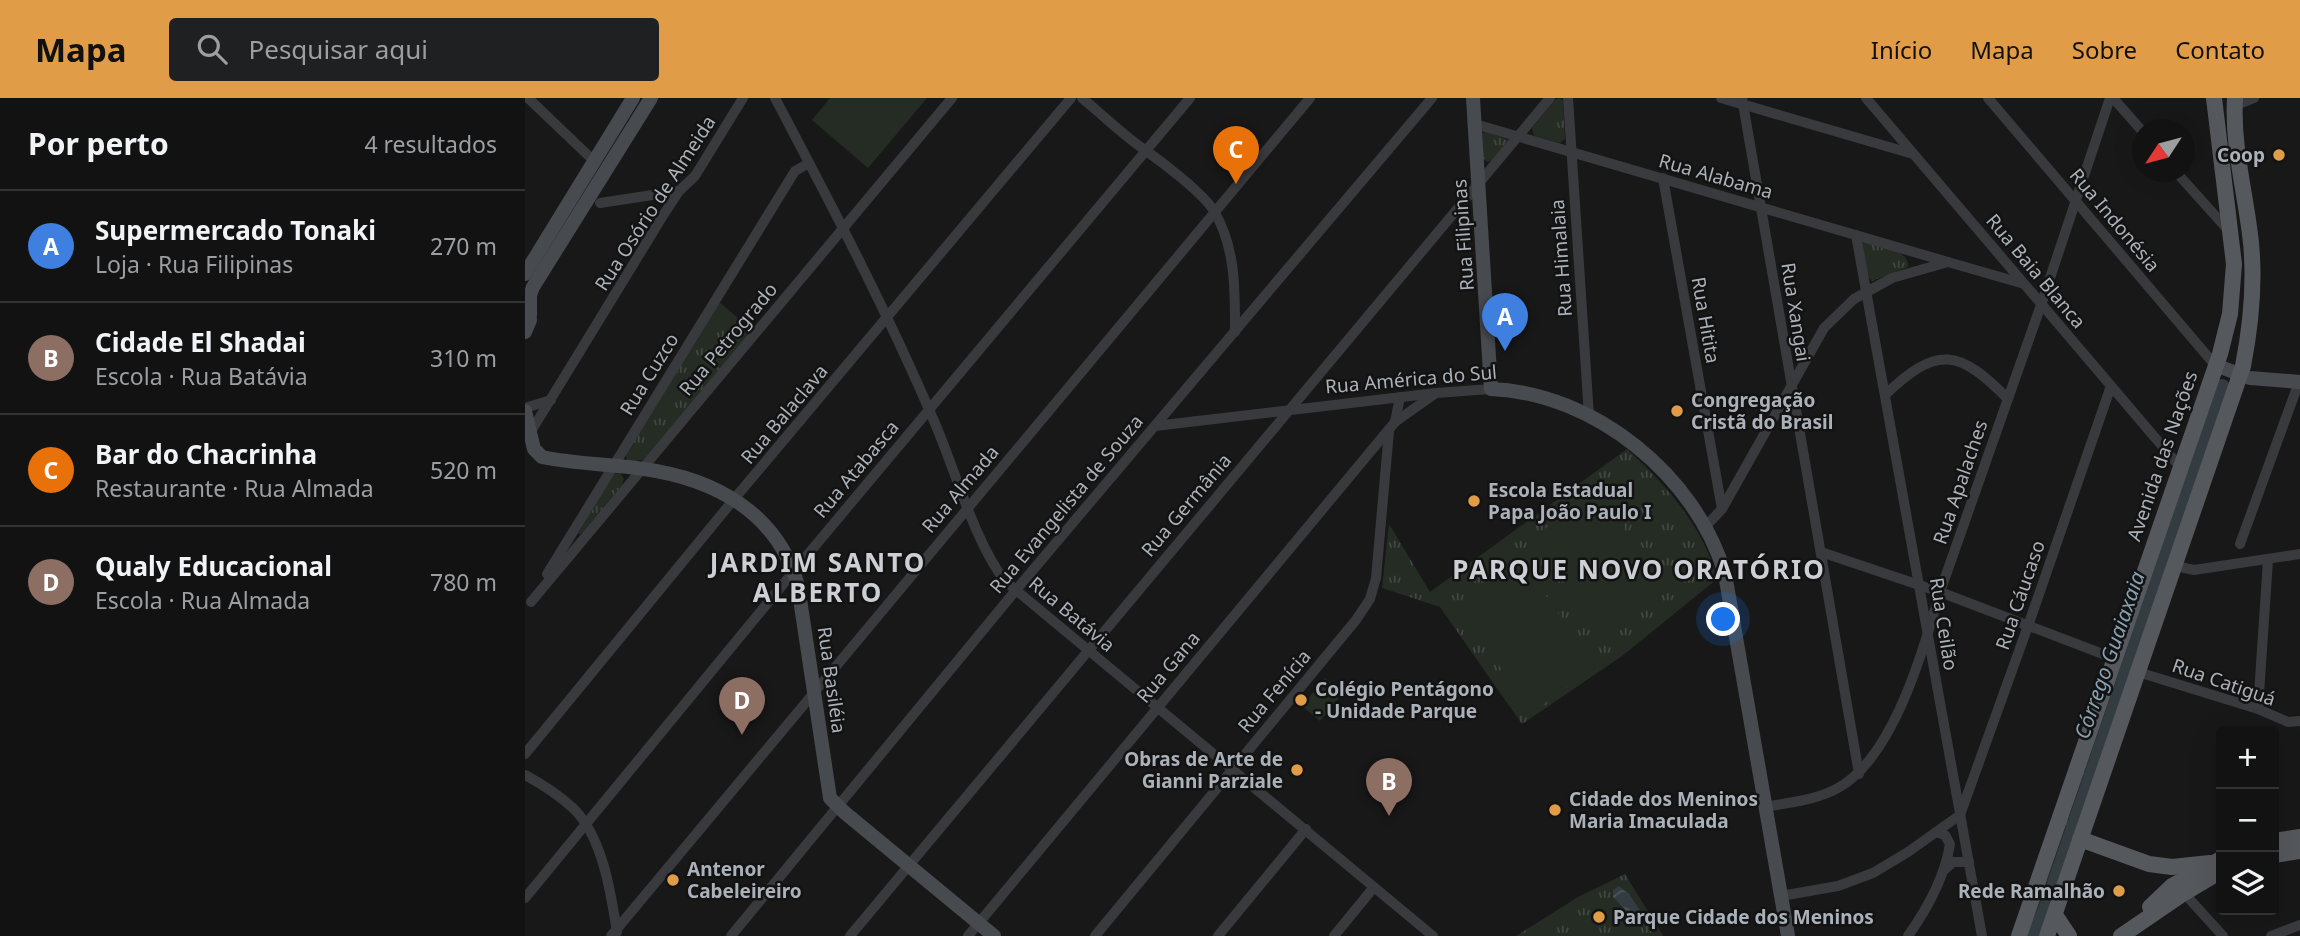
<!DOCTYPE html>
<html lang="pt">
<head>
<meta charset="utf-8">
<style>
	body { margin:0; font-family:"Noto Sans",sans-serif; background:#1f2021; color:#f1f3f6 }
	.controls { position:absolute; right:21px; bottom:21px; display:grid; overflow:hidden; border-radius:7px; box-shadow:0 7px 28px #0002 }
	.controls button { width:63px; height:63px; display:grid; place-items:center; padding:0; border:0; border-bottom:2px solid #313233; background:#121213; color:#f1f3f6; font:35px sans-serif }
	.compass { position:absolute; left:1607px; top:21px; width:63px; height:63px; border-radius:50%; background:#121213; box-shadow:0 7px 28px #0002; rotate:234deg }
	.you { position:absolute; left:1199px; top:522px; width:24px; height:24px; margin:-18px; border:5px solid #fff; border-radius:50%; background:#1a73e8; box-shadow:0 0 0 10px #1a73e833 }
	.badge { display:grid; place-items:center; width:46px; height:46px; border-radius:50%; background:#e19c48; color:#fff; font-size:23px; font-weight:700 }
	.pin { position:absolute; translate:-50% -58px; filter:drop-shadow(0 2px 4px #0008) }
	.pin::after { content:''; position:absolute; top:37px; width:24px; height:21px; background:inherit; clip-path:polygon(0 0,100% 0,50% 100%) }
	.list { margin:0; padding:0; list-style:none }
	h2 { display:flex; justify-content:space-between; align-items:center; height:91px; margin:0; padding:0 28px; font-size:30px }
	h2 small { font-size:23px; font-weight:400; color:#9c9ea0 }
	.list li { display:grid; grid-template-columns:46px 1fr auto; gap:21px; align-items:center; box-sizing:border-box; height:112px; padding:0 28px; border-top:2px solid #313233 }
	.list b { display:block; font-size:26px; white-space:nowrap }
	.list p { margin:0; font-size:23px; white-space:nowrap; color:#9c9ea0 }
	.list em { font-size:23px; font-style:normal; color:#9c9ea0 }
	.icon { flex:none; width:38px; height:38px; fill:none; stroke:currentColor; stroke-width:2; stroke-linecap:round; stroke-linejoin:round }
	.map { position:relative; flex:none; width:1775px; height:838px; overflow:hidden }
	header { display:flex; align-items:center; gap:42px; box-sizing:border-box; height:98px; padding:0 35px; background:#e19c48; color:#111 }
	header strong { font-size:33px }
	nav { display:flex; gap:38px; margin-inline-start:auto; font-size:24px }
	.search { width:490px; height:63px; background:#1f2021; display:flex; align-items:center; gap:18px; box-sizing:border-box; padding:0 24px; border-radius:7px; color:#9c9ea0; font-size:26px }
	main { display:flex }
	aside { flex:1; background:#121213 }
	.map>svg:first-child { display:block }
	.grass { fill:url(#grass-tufts) }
	.pitch { fill:#242c24 }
	.water { fill:url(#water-waves) }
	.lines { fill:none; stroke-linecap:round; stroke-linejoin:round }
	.river { stroke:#323c41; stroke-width:16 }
	.street { stroke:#393a3e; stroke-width:10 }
	.secondary { stroke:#474a4e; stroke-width:14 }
	.primary { stroke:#55585d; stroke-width:16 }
	.poi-dot { fill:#e19c48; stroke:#131314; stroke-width:2.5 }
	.labels { text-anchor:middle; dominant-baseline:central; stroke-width:5; stroke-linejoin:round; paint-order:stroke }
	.poi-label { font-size:19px; font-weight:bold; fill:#abb1b8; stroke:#131314; text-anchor:start }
	.street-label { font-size:19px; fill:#abb1b8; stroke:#131314 }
	.water-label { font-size:21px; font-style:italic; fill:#86a1af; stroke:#131314 }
	.district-label { font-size:26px; font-weight:bold; letter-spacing:2px; fill:#cccfd4; stroke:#131314 }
</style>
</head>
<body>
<header>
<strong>Mapa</strong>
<div class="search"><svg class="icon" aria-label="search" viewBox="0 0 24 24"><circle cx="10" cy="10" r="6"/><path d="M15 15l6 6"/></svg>Pesquisar aqui</div>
<nav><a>Início</a><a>Mapa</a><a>Sobre</a><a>Contato</a></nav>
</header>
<main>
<aside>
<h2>Por perto<small>4 resultados</small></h2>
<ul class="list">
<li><span class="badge" style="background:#3f7fe0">A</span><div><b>Supermercado Tonaki</b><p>Loja · Rua Filipinas</p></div><em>270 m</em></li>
<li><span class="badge" style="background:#8d6e63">B</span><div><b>Cidade El Shadai</b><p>Escola · Rua Batávia</p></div><em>310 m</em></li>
<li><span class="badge" style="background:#e8710a">C</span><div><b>Bar do Chacrinha</b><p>Restaurante · Rua Almada</p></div><em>520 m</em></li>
<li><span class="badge" style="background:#8d6e63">D</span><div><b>Qualy Educacional</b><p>Escola · Rua Almada</p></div><em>780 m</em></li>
</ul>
</aside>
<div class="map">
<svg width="1775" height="838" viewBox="0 0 1775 838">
	<defs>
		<pattern id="grass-tufts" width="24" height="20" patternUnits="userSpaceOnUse" patternTransform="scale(1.75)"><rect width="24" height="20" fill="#242c24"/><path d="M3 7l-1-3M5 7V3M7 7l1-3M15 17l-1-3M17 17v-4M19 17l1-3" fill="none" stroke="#414842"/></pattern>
		<pattern id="water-waves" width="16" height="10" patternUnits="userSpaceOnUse" patternTransform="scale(1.75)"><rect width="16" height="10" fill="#323c41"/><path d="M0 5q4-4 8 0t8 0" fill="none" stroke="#4d565a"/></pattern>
	</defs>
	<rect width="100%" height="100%" fill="#181819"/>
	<g class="grass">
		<path d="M 1035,0 L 1038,3 L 1040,41 L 1035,45 L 1009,38 L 1007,30 L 1031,1 Z"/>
		<path d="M 962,34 L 984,42 L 967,62 L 963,64 L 958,61 L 957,35 Z"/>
		<path d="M 1339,144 C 1353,148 1384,150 1383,169 L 1347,183 L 1344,180 L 1337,148 Z"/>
		<path d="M 193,203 L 227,232 L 118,362 L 103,364 L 100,356 Z"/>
		<path d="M 1690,289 L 1693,289 L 1686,320 L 1607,551 L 1601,548 Z"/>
		<path d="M 1102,351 C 1141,387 1179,429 1192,481 L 1097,558 L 997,626 L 915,509 L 857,490 L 864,426 L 905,494 Z"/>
		<path d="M 95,375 L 99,381 L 97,387 L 56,436 L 53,436 L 88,376 Z"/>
		<path d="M 1600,552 L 1606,554 L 1519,808 L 1506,838 L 1500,838 Z"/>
		<path d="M 1100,776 L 1138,838 L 991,838 L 1053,799 Z"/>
	</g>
	<g class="pitch">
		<path d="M 305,0 L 402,0 L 343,70 L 287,22 Z"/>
		<path d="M 1073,394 L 1142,493 L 1077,538 L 1008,439 Z"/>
		<path d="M 1002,471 L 1071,569 L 1007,614 L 938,516 Z"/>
		<path d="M 800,580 L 818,595 L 795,623 L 777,608 Z"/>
	</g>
	<path class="water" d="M 1094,788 L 1104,796 L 1116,814 L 1109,821 L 1088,799 L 1088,792 Z"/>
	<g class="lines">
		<path class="river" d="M 1510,838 L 1522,809 L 1687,326 L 1697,289"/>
		<g class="street">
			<path d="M 3,0 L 69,63"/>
			<path d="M 250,0 C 306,106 362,213 409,323 C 430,371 449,443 480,483 L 908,838"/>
			<path d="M 557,0 C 578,17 598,37 620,52 C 637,64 678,95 689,113 C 711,150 710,193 710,234"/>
			<path d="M 1043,0 L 1064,318"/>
			<path d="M 1196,0 L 1388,56"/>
			<path d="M 1217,0 L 1334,676"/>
			<path d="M 1341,0 L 1655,369"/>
			<path d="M 1463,0 L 1690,267"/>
			<path d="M 1588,0 L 1618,34"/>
			<path d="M 1707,1 L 1717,5 L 1729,0"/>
			<path d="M 950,26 L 1423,164"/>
			<path d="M 1651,74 L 1704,133"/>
			<path d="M 1138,80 L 1197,411"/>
			<path d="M 75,105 L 154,93"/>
			<path d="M 1331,137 L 1457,838"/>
			<path d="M 1360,297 C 1412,247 1434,251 1483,301"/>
			<path d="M 0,310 L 26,302"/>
			<path d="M 870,324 L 875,299"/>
			<path d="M 630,328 L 911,295 L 966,291"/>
			<path d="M 5,335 L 139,116 L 154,93 L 170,78 L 218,0"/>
			<path d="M 1181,428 L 1197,411 L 1299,230 L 1329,201 L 1367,180 L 1423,164 L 1496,185"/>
			<path d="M 1715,446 L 1774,284"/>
			<path d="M 1296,454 L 1415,494 L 1591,561"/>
			<path d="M 1650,468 L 1669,472 L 1775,456"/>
			<path d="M 22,476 L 270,73 L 284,65"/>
			<path d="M 6,504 L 427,0"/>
			<path d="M 1613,574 L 1733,611 L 1763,624 L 1775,623"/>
			<path d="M 1733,611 L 1743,462"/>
			<path d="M 0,656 L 210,400 L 546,0"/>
			<path d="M 0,677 C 17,686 35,698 49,711 C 78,740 86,796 92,834"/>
			<path d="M 1241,709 C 1265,704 1292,702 1313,690 C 1368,660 1399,551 1415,494 L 1516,207 L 1585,0"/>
			<path d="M 1418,773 L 1428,764 L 1444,764"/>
			<path d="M 1659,795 L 1698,838"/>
			<path d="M 1256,798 L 1313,788 L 1348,775 L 1383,754 L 1435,717 L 1503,528 L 1586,288"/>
			<path d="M 0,800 L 269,473 L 665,0"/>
			<path d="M 86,838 L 785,0"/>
			<path d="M 206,838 L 491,492 L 907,0"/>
			<path d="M 325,838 L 1025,0"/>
			<path d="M 443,838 L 870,324 L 911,295"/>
			<path d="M 570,838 L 831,522 L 845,501 L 851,480 L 864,333"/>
			<path d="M 693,838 L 781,731"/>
			<path d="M 809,838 L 849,789"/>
			<path d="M 1383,838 C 1402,811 1420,779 1425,746 L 1420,737 L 1411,734"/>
			<path d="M 1746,838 L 1775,827"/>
		</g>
		<g class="secondary">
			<path d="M 948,0 L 966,291 C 1070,295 1171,378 1200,476 L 1263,838"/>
			<path d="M 0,176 L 108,0"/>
			<path d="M 5,217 L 5,197 L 8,189 L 126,0"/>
			<path d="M 0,234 L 5,222 L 2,209"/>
			<path d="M 1690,267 L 1725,280 L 1775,284"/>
			<path d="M 0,313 L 9,351 L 17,359 C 50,366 85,366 119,371 C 190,381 253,415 273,488 L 305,700 L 319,714 L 469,838"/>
		</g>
		<g class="primary">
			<path d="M 1555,741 L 1624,766 L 1647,769 L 1685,765"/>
			<path d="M 1749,743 L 1775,739"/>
			<path d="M 1749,757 L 1775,753"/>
			<path d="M 1625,809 L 1647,788 L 1696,761"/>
			<path d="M 1530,817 L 1544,838"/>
			<path d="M 1494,838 L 1695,256 L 1705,216 L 1709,166 L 1689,0"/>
			<path d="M 1522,838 L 1718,268 C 1726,227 1730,186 1726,145 C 1721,96 1707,49 1710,0"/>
			<path d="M 1596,838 L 1659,795 L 1696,773"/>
		</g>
	</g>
	<g class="poi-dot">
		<circle cx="1754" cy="57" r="7"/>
		<circle cx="1152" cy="313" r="7"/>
		<circle cx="949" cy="403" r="7"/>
		<circle cx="776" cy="602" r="7"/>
		<circle cx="772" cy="672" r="7"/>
		<circle cx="1030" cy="712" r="7"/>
		<circle cx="148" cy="782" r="7"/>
		<circle cx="1594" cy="793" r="7"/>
		<circle cx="1074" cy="819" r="7"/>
	</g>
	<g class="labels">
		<g class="poi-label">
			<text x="1740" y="57" text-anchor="end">Coop</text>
			<text x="1166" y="302">Congregação<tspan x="1166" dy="22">Cristã do Brasil</tspan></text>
			<text x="963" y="392">Escola Estadual<tspan x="963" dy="22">Papa João Paulo I</tspan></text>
			<text x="790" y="591">Colégio Pentágono<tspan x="790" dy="22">- Unidade Parque</tspan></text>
			<text x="758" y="661" text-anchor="end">Obras de Arte de<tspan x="758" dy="22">Gianni Parziale</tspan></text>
			<text x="1044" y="701">Cidade dos Meninos<tspan x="1044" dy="22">Maria Imaculada</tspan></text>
			<text x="162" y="771">Antenor<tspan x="162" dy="22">Cabeleireiro</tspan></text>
			<text x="1580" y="793" text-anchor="end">Rede Ramalhão</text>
			<text x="1088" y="819">Parque Cidade dos Meninos</text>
		</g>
		<g class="street-label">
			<text transform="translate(1191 78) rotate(16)">Rua Alabama</text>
			<text transform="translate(130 105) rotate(-57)">Rua Osório de Almeida</text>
			<text transform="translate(1590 122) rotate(50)">Rua Indonésia</text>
			<text transform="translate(938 137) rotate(-94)">Rua Filipinas</text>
			<text transform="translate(1036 160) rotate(-94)">Rua Himalaia</text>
			<text transform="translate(1511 173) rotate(50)">Rua Baia Blanca</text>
			<text transform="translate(1271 214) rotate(81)">Rua Xangai</text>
			<text transform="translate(1181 222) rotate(80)">Rua Hitita</text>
			<text transform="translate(203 241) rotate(-50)">Rua Petrogrado</text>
			<text transform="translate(124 276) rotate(-58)">Rua Cuzco</text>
			<text transform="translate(886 281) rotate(-5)">Rua América do Sul</text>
			<text transform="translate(259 316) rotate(-50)">Rua Balaclava</text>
			<text transform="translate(1637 358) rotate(-71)">Avenida das Nações</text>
			<text transform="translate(331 371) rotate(-50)">Rua Atabasca</text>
			<text transform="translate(1435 384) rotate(-71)">Rua Apalaches</text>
			<text transform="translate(435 391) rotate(-50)">Rua Almada</text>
			<text transform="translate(541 406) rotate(-50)">Rua Evangelista de Souza</text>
			<text transform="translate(661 407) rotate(-50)">Rua Germânia</text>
			<text transform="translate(1495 497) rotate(-71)">Rua Cáucaso</text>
			<text transform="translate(547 516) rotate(40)">Rua Batávia</text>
			<text transform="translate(1419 526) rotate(81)">Rua Ceilão</text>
			<text transform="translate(643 569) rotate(-50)">Rua Gana</text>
			<text transform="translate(307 582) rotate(82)">Rua Basiléia</text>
			<text transform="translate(1699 584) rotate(19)">Rua Catiguá</text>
			<text transform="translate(749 593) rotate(-50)">Rua Fenícia</text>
		</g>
		<g class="water-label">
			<text transform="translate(1584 557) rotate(-71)">Córrego Guaiaxaia</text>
		</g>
		<g class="district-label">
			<text x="293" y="464">JARDIM SANTO<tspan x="293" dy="30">ALBERTO</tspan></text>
			<text x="1114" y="471">PARQUE NOVO ORATÓRIO</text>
		</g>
	</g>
</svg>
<div class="controls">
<button>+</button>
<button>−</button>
<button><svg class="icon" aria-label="layers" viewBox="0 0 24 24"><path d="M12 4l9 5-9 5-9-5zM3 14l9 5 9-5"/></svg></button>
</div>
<svg class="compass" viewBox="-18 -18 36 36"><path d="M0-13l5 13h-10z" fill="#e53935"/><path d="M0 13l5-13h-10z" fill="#9c9ea0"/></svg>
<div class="you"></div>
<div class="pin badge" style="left:980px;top:253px;background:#3f7fe0">A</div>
<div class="pin badge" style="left:864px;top:718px;background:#8d6e63">B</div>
<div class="pin badge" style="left:711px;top:86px;background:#e8710a">C</div>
<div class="pin badge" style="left:217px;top:637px;background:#8d6e63">D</div>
</div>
</main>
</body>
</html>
